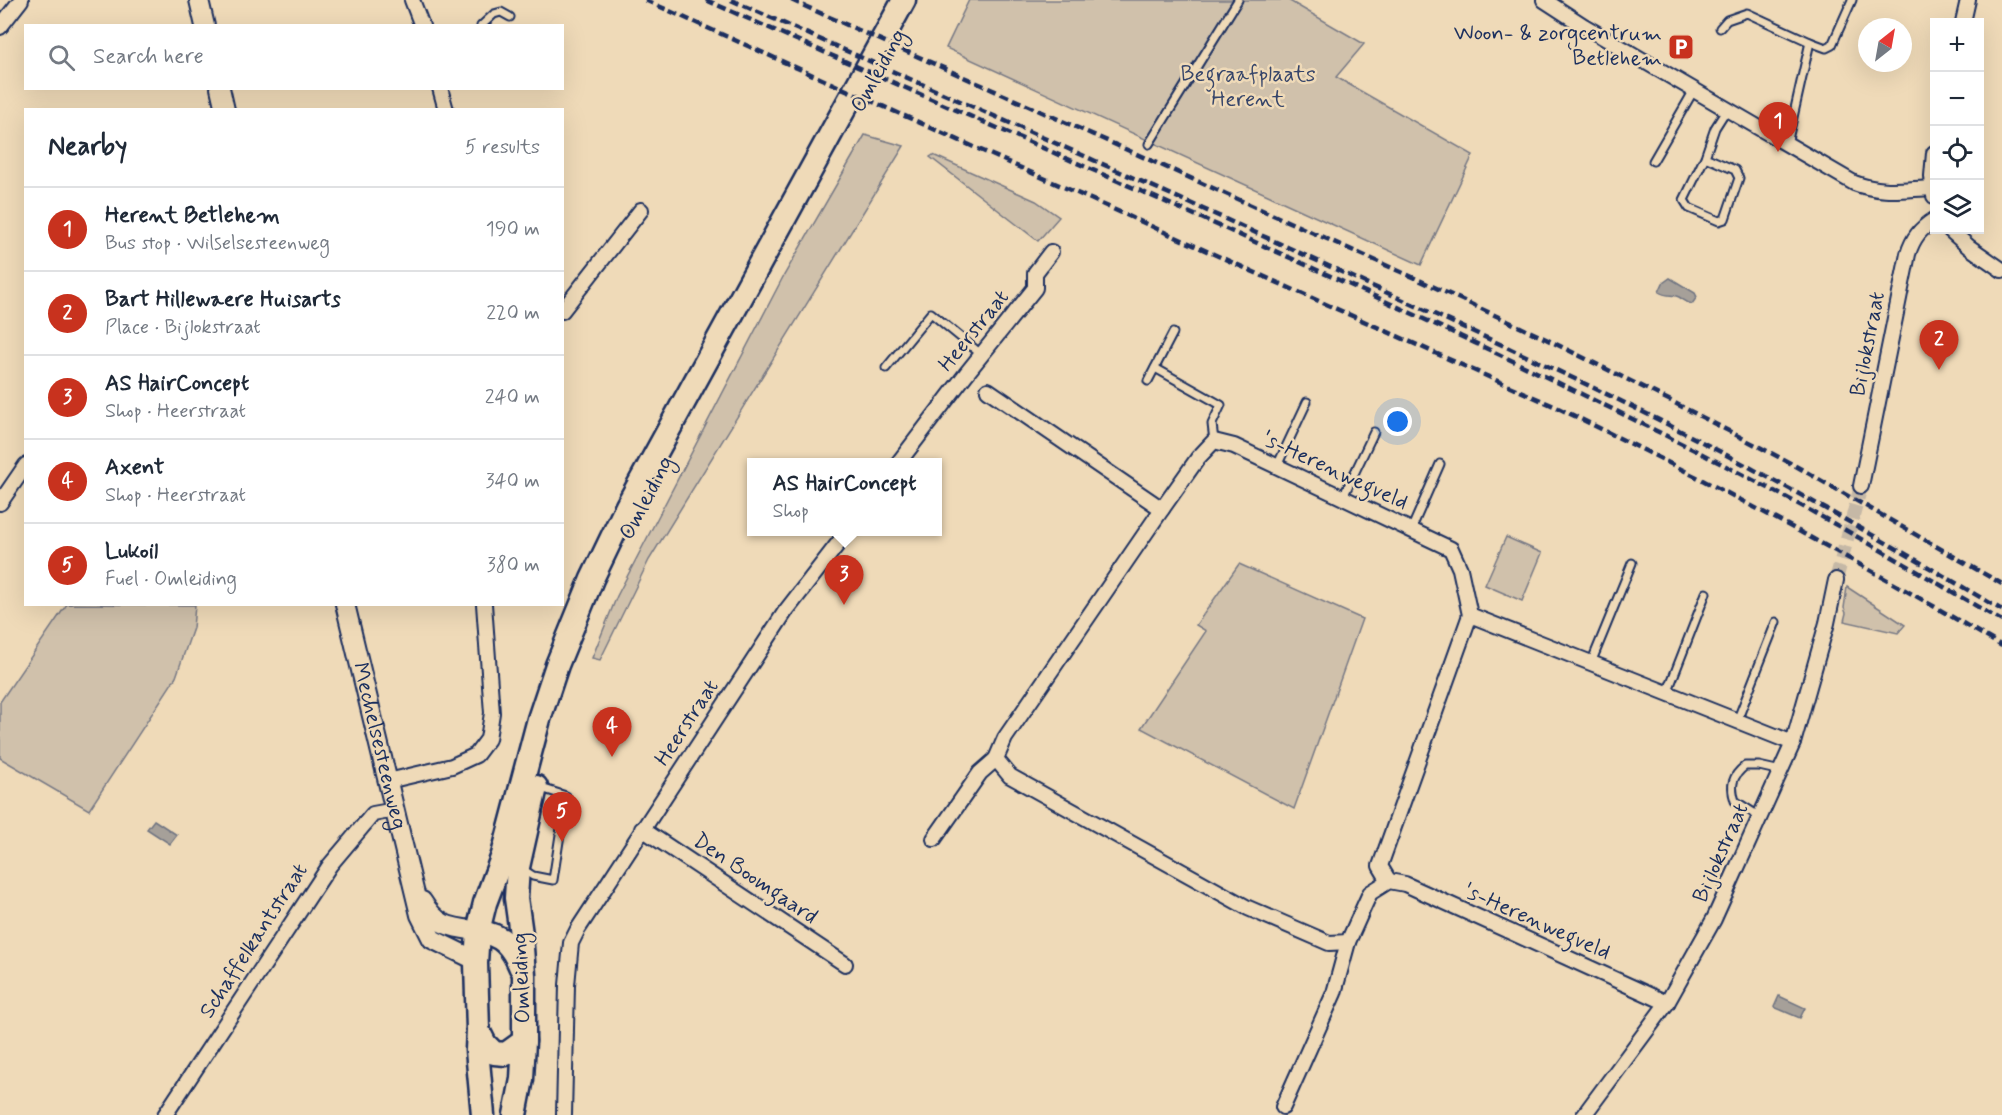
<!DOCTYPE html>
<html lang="en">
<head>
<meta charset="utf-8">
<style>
	body { margin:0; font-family:Mynerve,sans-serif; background:#f2f2f3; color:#1f2937 }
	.controls { position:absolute; right:18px; top:18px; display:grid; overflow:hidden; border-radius:0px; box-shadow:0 6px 24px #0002 }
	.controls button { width:54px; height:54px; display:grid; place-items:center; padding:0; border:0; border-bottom:2px solid #e0e1e3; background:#fff; color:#1f2937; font:30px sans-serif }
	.compass { position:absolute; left:1858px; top:18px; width:54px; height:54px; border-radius:50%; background:#fff; box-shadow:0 6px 24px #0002; rotate:31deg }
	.you { position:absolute; left:1398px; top:422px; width:21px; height:21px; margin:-15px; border:4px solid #fff; border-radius:50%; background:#1a73e8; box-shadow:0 0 0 9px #1a73e833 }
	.badge { display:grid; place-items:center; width:39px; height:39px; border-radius:50%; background:#c8321e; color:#fff; font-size:20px; font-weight:700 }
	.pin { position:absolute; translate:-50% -50px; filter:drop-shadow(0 2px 3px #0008) }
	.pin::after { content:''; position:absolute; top:32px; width:21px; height:18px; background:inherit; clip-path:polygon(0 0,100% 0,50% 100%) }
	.popup { position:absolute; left:747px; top:458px; width:195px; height:78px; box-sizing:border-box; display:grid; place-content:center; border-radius:0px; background:#fff; filter:drop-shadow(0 2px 4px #0005); font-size:20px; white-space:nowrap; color:#747a83 }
	.popup b { font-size:22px; color:#1f2937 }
	.popup::after { content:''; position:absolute; left:50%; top:100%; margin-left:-12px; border:12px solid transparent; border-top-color:#fff }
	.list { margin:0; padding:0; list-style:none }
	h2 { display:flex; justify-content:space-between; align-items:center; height:78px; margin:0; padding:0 24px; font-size:26px }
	h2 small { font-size:20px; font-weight:400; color:#747a83 }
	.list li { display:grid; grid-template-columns:39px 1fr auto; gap:18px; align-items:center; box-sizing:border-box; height:84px; padding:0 24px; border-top:2px solid #e0e1e3 }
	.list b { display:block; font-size:22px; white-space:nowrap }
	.list p { margin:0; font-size:20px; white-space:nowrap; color:#747a83 }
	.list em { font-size:20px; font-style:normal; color:#747a83 }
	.icon { flex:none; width:33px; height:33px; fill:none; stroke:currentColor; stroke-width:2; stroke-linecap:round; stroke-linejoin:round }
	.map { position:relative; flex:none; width:2002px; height:1115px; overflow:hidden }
	.search { position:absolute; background:#fff; box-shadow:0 6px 24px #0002; left:24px; top:24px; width:540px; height:66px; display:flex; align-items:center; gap:15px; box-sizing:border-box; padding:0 21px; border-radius:0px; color:#747a83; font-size:22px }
	.panel { position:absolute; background:#fff; box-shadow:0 6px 24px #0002; left:24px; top:108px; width:540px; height:498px; border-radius:0px }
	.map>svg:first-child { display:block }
	.green { fill:#d0c1ab; stroke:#767884; stroke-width:1.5 }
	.water { fill:#a6a099; stroke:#6e7381; stroke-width:1.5 }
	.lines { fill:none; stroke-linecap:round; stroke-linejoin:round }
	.minor-tunnel { stroke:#c5b8a6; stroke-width:14; stroke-dasharray:14 7; stroke-linecap:butt }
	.service-casing { stroke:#1b2f5e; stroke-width:11 }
	.minor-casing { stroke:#1b2f5e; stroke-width:18 }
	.tertiary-casing { stroke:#1b2f5e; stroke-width:22 }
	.primary-casing { stroke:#1b2f5e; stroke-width:27 }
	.service { stroke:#efdab8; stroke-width:7 }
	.minor { stroke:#efdab8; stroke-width:14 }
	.tertiary { stroke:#efdab8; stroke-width:18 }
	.primary { stroke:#efdab8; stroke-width:22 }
	.rail { stroke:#1b2f5e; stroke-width:4.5; stroke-dasharray:9 4.5; stroke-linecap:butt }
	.labels { text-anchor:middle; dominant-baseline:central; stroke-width:5; stroke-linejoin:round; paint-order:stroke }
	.poi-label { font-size:22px; fill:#1b2f5e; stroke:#efdab8; text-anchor:end }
	.street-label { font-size:22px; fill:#1b2f5e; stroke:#efdab8 }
	.park-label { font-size:22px; fill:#36456a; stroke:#efdab8 }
</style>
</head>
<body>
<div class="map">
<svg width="2002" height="1115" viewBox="0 0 2002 1115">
	<rect width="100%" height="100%" fill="#efdab8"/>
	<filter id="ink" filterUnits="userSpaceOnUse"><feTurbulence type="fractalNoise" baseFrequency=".0167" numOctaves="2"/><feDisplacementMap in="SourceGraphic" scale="12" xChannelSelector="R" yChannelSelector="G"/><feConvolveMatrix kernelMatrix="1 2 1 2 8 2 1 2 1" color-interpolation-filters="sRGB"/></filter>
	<g filter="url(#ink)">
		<g class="green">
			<path d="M 969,0 L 1288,0 L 1364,44 L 1336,77 L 1473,155 L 1421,265 L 946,48 Z"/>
			<path d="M 865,135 L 904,146 L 649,560 L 600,660 L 592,658 L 617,596 L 658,517 L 783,277 Z"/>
			<path d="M 933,155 L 1036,201 L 1059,217 L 1038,241 L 930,157 Z"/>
			<path d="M 1506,537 L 1542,553 L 1522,601 L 1485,585 Z"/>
			<path d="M 1239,564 L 1362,619 L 1294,809 L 1141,728 L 1206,631 L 1196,625 Z"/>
			<path d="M 1847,587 L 1905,625 L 1898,633 L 1844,621 L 1846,613 L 1844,608 Z"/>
			<path d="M 67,604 L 195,605 L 193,628 L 176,677 L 89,810 L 0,758 L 0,702 Z"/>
		</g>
		<g class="water">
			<path d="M 1670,278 L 1695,293 L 1697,297 L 1692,304 C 1686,303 1684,300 1679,297 C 1672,294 1666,297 1659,292 L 1663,283 Z"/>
			<path d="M 154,820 L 177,835 L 170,844 L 147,829 Z"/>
			<path d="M 1779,996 L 1805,1008 L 1800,1018 L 1774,1007 Z"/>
		</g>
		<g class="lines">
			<path class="minor-tunnel" d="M 1836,580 L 1861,486"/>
			<g class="service-casing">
				<g id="service">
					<path d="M 481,26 L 494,14 L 501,12 L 510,17"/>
					<path d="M 1720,28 L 1727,20 L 1747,13 L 1810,42 L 1787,144"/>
					<path d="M 1810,42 L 1826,48 L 1832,45 L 1852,0"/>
					<path d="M 1149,144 L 1238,0"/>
					<path d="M 1705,157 L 1735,170 L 1739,178 L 1725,219 L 1719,221 L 1689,208 L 1684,200 L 1705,157 L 1715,128 L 1727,109"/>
					<path d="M 1653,161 L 1694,90"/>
					<path d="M 886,368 L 931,313 L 982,355"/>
					<path d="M 1155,368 L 1221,405 L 1212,424 L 1214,441"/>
					<path d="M 1148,381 L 1173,333"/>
					<path d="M 1277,466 L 1307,402"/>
					<path d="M 1343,497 L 1374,432"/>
					<path d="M 1411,530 L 1440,464"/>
					<path d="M 1591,663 L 1632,563"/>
					<path d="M 1667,693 L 1706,593"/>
					<path d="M 1737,721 L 1776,622"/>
					<path d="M 1760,817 L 1735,801 C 1730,786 1732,776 1745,766 L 1759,766 L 1781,771"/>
					<path d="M 522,869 L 533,876 L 553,880 L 566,796 L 538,787"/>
				</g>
			</g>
			<g class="minor-casing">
				<g id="minor">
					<path d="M 412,0 L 422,26"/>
					<path d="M 1544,0 L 1584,26 L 1854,183 C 1883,194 1903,189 1933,188"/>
					<path d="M 1963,22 L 1968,0"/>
					<path d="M 0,27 L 21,0"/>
					<path d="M 440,88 L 446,110"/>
					<path d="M 1934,153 L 1932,176 L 1934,196"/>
					<path d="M 1950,230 L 1969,247 L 2002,270"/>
					<path d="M 562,311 L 641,210"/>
					<path d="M 988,390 L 1162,509"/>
					<path d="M 899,462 L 966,374 L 1035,288 L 1035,273 L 1051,252"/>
					<path d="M 1861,486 L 1908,254 C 1913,238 1920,229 1934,220"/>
					<path d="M 0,503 L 26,465"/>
					<path d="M 388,781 L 452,766 L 476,755 L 488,739 L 492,713 L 484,604"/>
					<path d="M 642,829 L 845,964"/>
					<path d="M 934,839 L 980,773 L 996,759"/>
					<path d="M 1389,881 L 1380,866 L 1470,615"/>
					<path d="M 1667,1003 L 1405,884 L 1389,881 L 1370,893 L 1348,942 L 1329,943 L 1248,908 L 1010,776 L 996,759 L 1005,738 L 1162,509 L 1198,458 L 1214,441 L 1234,446 L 1451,549 L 1460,569 L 1470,615 L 1793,743"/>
					<path d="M 1283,1107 L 1334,993 L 1348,942"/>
					<path d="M 165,1115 L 330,865 L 373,814 L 395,810"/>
					<path d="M 564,1115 L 567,985 L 571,943 L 578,929 L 785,612 L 847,532"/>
					<path d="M 1584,1115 L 1667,1003 L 1714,919 L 1793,743 L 1827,623 L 1836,580"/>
				</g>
			</g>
			<g class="tertiary-casing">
				<g id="tertiary">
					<path d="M 199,0 L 205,26"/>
					<path d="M 220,88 L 225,110"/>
					<path id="s1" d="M 345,604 L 420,915 L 432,939 L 471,958 L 476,963"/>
					<path d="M 422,901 C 438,927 449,927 478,931"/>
				</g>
			</g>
			<g class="primary-casing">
				<g id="primary">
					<path d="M 478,931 C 503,935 512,946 521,968"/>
					<path d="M 478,1030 L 485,1044 L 494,1053 L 506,1054 L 524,1041"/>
					<path d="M 483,1115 L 477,1050 L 478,1030 L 476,963 L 478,931 L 485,903 L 503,855 L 539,719 L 557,665 L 592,579 L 627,506 L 904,0"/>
					<path d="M 515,1115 L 522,1079 L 524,1041 L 524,975 L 521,934 L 516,898 L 518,867 L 536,787"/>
				</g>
			</g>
			<use href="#service" class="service"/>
			<use href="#minor" class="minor"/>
			<use href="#tertiary" class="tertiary"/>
			<use href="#primary" class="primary"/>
			<g class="rail">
				<path d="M 645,0 L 1556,407 C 1708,480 1856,560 2002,646"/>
				<path d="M 706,0 C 1064,159 1428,310 1776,492 C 1853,533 1927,577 2002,621"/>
				<path d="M 731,0 C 941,93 1151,184 1359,280 C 1460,326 1562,371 1661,421 C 1777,480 1890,544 2002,610"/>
				<path d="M 791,0 L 1419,280 L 1546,339 L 1671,401 L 1794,465 L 2002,584"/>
			</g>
		</g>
	</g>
	<defs>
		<g id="parking-square" transform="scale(1.35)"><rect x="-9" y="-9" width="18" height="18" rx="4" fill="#c8321e" stroke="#efdab8"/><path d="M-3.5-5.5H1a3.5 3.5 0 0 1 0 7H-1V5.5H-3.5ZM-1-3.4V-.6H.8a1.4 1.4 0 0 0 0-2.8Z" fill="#fff"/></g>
	</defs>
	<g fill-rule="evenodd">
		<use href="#parking-square" x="1681" y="47"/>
	</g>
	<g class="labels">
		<g class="poi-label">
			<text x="1662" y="34">Woon- &amp; zorgcentrum<tspan x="1662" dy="25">Betlehem</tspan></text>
		</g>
		<g class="street-label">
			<text transform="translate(879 71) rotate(-61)">Omleiding</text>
			<text transform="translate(974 331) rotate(-51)">Heerstraat</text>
			<text transform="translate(1868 344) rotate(-79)">Bijlokstraat</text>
			<text transform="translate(1335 471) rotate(25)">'s-Herenwegveld</text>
			<text transform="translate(647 498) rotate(-62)">Omleiding</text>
			<text transform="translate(687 723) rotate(-57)">Heerstraat</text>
			<text stroke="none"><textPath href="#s1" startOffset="146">Mechelsesteenweg</textPath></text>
			<text transform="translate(1721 853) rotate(-66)">Bijlokstraat</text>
			<text transform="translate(755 879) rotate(34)">Den Boomgaard</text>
			<text transform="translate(1537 922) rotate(24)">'s-Herenwegveld</text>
			<text transform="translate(254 941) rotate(-57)">Schaffelkantstraat</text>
			<text transform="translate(522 978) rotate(-92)">Omleiding</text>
		</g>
		<g class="park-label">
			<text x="1248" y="75">Begraafplaats<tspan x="1248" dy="25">Herent</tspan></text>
		</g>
	</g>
</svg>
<div class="controls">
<button>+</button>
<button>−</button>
<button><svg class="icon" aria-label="locate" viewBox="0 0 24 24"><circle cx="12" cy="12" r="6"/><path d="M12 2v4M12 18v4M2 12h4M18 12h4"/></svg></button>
<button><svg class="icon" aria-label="layers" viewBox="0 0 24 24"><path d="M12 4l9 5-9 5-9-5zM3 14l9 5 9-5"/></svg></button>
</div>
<svg class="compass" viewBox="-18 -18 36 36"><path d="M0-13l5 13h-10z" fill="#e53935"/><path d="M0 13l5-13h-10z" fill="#747a83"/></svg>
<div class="you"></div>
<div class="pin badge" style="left:1778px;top:152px">1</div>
<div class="pin badge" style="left:1939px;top:370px">2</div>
<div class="pin badge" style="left:844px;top:605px">3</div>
<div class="popup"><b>AS HairConcept</b>Shop</div>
<div class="pin badge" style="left:612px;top:757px">4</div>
<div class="pin badge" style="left:562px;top:842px">5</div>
<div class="search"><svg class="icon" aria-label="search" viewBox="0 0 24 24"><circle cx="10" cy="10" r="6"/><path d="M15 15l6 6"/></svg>Search here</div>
<section class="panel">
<h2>Nearby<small>5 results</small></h2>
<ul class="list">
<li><span class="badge">1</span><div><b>Herent Betlehem</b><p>Bus stop · Wilselsesteenweg</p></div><em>190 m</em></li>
<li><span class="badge">2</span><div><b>Bart Hillewaere Huisarts</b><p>Place · Bijlokstraat</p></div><em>220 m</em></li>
<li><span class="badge">3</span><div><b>AS HairConcept</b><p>Shop · Heerstraat</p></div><em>240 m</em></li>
<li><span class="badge">4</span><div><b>Axent</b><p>Shop · Heerstraat</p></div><em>340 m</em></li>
<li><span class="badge">5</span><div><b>Lukoil</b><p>Fuel · Omleiding</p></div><em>380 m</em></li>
</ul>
</section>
</div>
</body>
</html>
